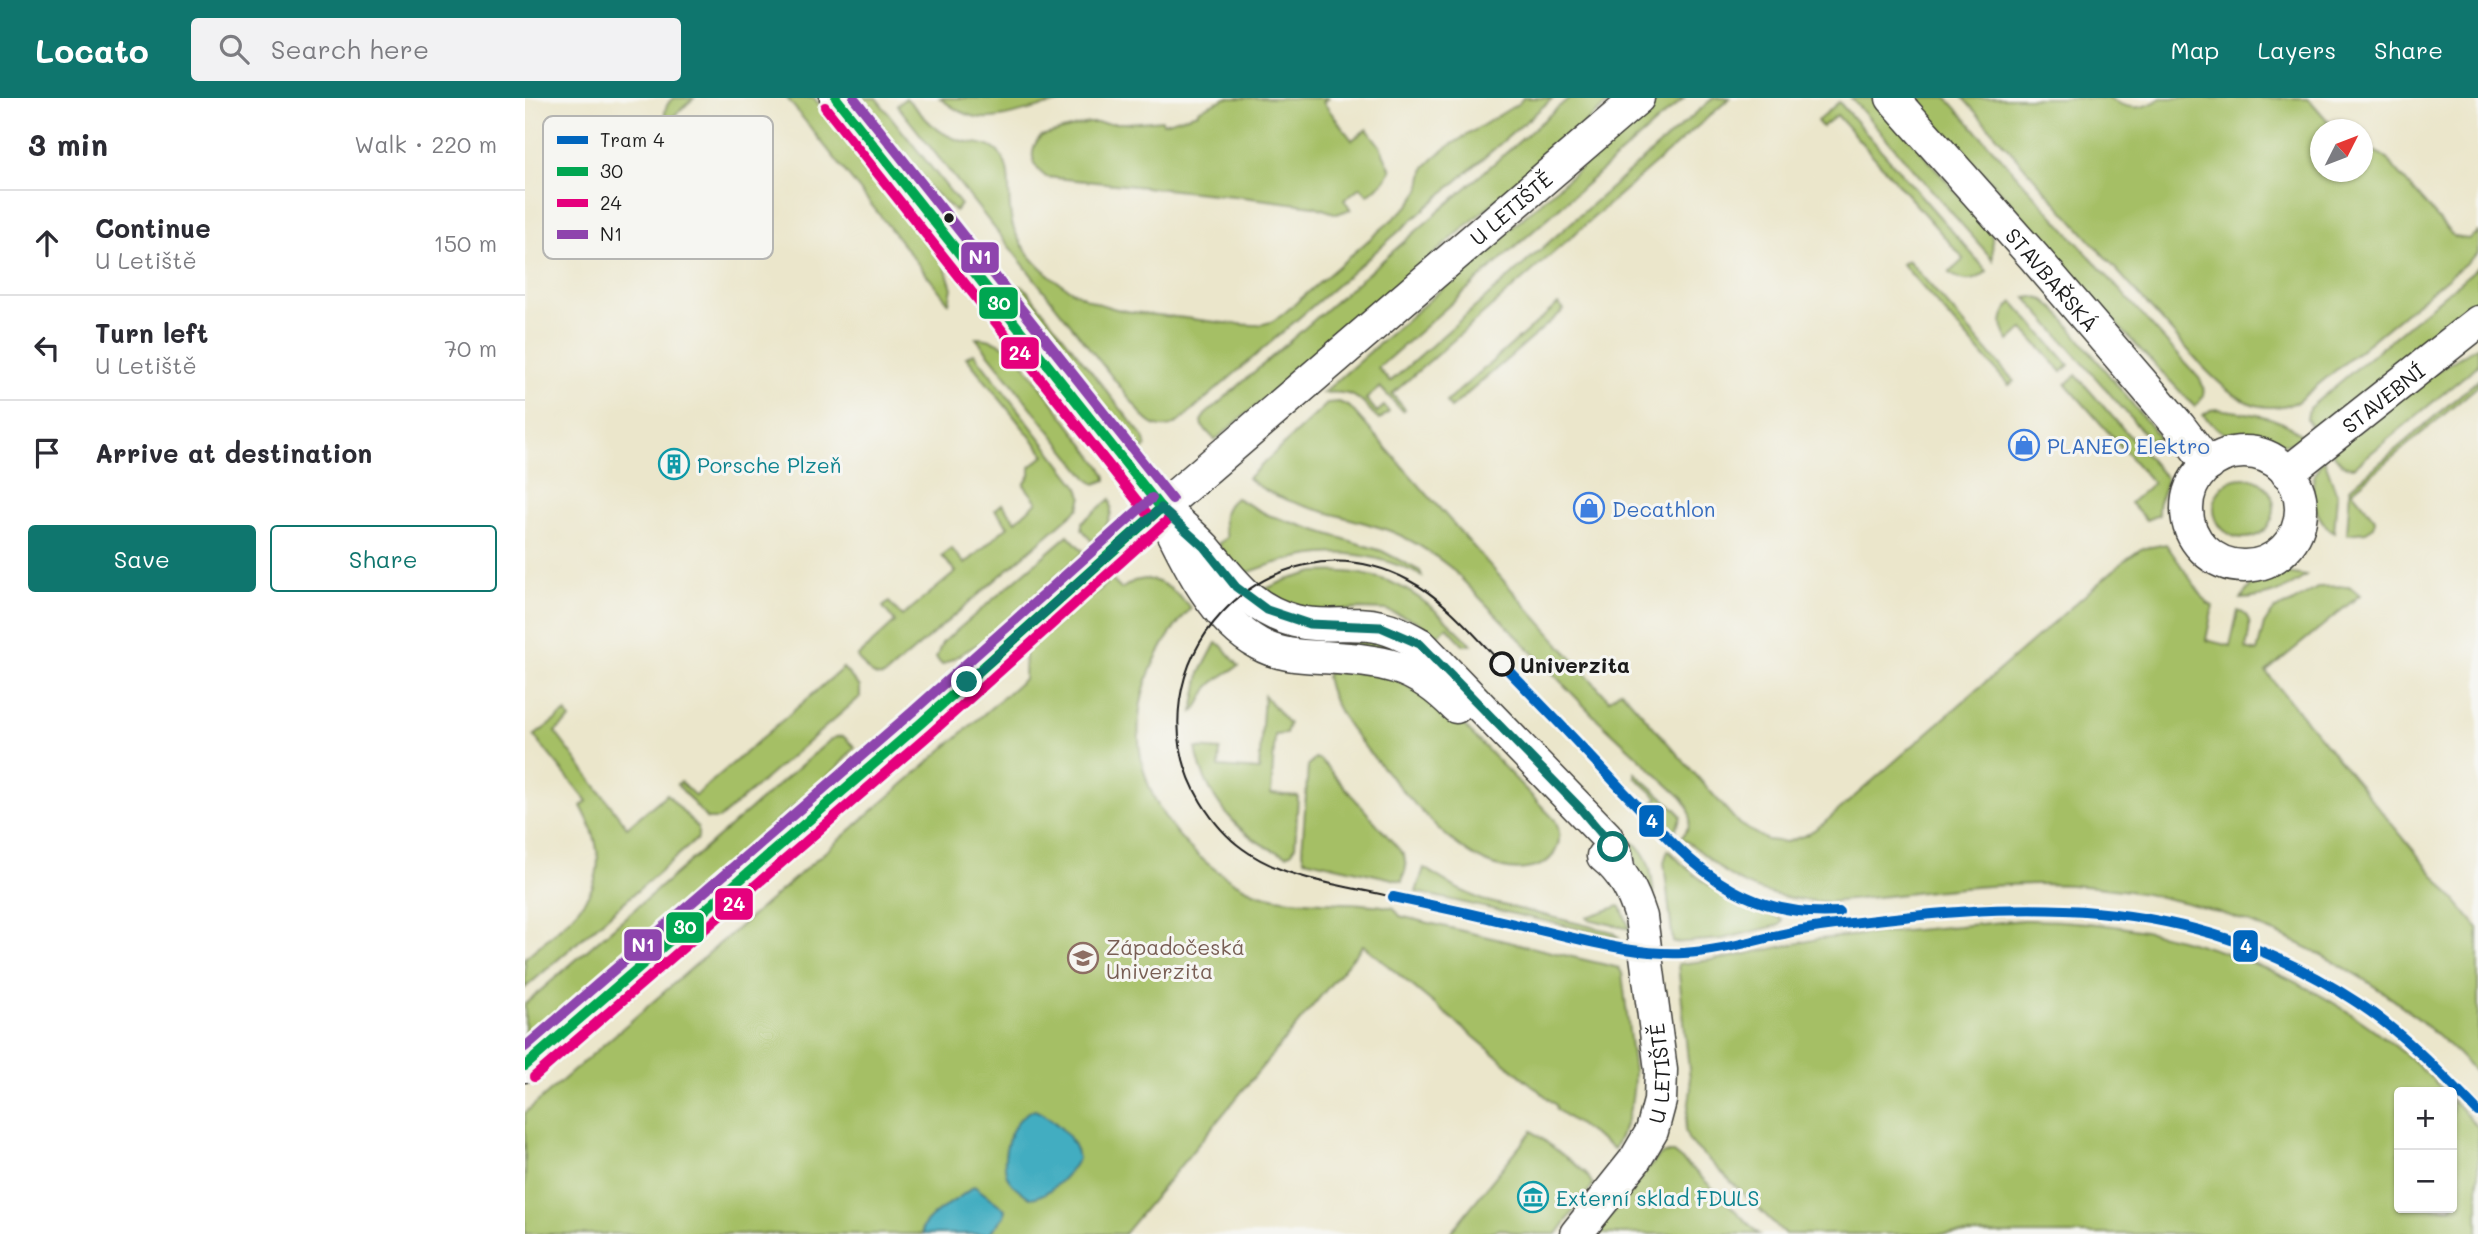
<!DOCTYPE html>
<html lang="en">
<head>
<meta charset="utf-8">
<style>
	body { margin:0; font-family:Mali,sans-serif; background:#f2f2f3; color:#2b2b33 }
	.controls { position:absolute; right:21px; bottom:21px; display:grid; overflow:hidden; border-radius:7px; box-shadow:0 2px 5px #0004 }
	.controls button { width:63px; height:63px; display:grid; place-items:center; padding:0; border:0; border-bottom:2px solid #e1e1e2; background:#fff; color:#2b2b33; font:35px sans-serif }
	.compass { position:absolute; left:1785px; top:21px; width:63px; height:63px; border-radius:50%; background:#fff; box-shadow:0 2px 5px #0004; rotate:48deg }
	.stop { position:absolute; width:21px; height:21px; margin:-16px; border:5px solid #0f766e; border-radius:50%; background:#fff }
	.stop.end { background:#0f766e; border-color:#fff; box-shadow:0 2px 7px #0008 }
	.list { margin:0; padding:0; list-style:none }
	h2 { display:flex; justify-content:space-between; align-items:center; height:91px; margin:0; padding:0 28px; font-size:30px }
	h2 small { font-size:23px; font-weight:400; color:#7c7c81 }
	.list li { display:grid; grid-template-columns:46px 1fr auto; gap:21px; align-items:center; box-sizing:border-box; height:105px; padding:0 28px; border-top:2px solid #e1e1e2 }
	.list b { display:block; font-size:26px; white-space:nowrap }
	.list p { margin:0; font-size:23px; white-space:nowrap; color:#7c7c81 }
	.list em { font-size:23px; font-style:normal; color:#7c7c81 }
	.actions { display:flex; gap:14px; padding:21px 28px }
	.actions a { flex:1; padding:16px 0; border:2px solid #0f766e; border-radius:7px; text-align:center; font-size:24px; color:#0f766e }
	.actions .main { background:#0f766e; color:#fff }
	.icon { flex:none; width:38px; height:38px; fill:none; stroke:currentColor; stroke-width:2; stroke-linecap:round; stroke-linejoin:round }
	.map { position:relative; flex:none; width:1953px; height:1136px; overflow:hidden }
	header { display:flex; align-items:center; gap:42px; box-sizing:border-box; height:98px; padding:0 35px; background:#0f766e; color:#fff }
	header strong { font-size:33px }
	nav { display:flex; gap:38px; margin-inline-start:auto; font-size:24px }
	.search { width:490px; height:63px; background:#f2f2f3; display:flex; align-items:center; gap:18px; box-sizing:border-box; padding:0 24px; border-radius:7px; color:#7c7c81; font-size:26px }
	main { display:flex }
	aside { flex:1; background:#fff }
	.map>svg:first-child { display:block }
	.green { fill:#a5bf65; stroke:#606e40; stroke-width:2 }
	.water { fill:#42adc1; stroke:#2f646e; stroke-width:2 }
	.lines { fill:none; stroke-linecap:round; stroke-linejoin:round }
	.minor-casing { stroke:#3b3a36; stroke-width:35 }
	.minor { stroke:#fff; stroke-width:32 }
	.tram { stroke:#1c1c1c; stroke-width:2 }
	.bus-1-casing { stroke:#f6f6f2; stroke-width:16 }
	.bus-2-casing { stroke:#f6f6f2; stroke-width:16 }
	.bus-3-casing { stroke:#f6f6f2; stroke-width:16 }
	.bus-1 { stroke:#00a651; stroke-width:10 }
	.bus-2 { stroke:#e5007d; stroke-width:10 }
	.bus-3 { stroke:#8e44ad; stroke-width:10 }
	.tram-1-casing { stroke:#f6f6f2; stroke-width:16 }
	.tram-1 { stroke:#0065bd; stroke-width:10 }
	.route { stroke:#0f766e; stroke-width:9 }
	.bus-dot { fill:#1c1c1c; stroke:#f6f6f2; stroke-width:2.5 }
	.stop-dot { fill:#f6f6f2; stroke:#1c1c1c; stroke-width:3.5 }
	.labels { text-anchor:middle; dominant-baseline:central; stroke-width:6; stroke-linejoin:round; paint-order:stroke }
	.street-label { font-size:21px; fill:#1c1c1c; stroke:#f6f6f2 }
	.shop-label { font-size:21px; fill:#366cbe; stroke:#f6f6f2; text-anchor:start }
	.culture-label { font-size:21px; fill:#0d838f; stroke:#f6f6f2; text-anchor:start }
	.stop-label { font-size:21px; font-weight:bold; fill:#1c1c1c; stroke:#f6f6f2; text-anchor:start }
	.education-label { font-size:21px; fill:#785e54; stroke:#f6f6f2; text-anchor:start }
	.key { fill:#f6f6f2; stroke:#b5b5b2; stroke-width:2 }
	.key-label { font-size:19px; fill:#1c1c1c }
	.line-badge { stroke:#f6f6f2; stroke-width:2.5 }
	.badge-label { font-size:19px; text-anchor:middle; font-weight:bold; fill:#fff }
</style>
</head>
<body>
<header>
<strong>Locato</strong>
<div class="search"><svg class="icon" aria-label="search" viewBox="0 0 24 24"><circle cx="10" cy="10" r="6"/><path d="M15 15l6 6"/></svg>Search here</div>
<nav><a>Map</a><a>Layers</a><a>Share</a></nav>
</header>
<main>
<aside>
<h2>3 min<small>Walk · 220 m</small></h2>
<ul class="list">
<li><svg class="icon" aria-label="ahead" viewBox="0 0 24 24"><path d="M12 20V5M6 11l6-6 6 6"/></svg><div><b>Continue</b><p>U Letiště</p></div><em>150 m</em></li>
<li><svg class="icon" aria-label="left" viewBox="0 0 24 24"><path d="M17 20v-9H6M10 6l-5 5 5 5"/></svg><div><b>Turn left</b><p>U Letiště</p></div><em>70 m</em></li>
<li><svg class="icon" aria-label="arrive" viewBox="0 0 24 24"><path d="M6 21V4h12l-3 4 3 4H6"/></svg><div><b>Arrive at destination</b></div></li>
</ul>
<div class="actions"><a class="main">Save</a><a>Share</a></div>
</aside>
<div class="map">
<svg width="1953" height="1136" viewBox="0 0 1953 1136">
	<rect width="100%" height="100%" fill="#f6f6f2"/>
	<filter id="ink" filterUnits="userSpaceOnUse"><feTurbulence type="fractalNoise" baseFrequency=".0143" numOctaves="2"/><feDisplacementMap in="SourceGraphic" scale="14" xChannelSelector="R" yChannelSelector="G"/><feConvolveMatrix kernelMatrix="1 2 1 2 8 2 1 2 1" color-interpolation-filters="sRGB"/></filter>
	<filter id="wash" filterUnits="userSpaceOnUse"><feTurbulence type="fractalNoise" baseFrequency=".00686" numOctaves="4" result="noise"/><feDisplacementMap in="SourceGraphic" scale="28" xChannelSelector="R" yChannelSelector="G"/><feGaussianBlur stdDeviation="1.57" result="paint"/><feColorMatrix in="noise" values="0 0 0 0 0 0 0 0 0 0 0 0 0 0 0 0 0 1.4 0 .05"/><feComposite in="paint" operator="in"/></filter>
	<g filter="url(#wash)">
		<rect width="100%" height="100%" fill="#ebe6cb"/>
		<g class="green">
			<path d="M 148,0 L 169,0 L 148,19 L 210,101 L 204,106 L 142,29 C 139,17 138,9 148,0 Z"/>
			<path d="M 262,0 L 289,0 L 419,166 L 427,190 L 424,205 Z"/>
			<path d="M 328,0 L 351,0 L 436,107 L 430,113 L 385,73 Z"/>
			<path d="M 381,0 C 398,17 410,35 434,42 C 450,47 467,43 477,59 C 489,76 480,110 489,131 C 505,171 551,201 591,211 C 613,216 637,217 660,220 C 684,223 709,227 734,227 L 746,224 L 757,217 L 884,107 L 895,92 L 900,69 L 910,59 L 924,48 L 994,5 L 998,0 L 1028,0 L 656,322 C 643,333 630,331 619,319 L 372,7 Z"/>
			<path d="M 415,0 L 552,0 C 537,4 523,7 508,11 C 470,21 450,29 415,0 Z"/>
			<path d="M 701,0 L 803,0 L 798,4 L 827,42 L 842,31 L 855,48 L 866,72 L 860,82 L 843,97 L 835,89 L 819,102 L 826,111 L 812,116 L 789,108 L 718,99 L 521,79 C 506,68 503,52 516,38 L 563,25 L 602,25 L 637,22 L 638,25 L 673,15 L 673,12 Z"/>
			<path d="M 1044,0 L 1089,0 L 774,273 L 690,342 L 677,328 L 676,323 L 680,317 Z"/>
			<path d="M 1135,0 L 1159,0 L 853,270 L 865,284 L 1188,0 L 1205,0 L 867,296 L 880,311 L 877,313 L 855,289 L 841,301 L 852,314 L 859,308 L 864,314 L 854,322 C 834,300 830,292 798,295 Z"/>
			<path d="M 1326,0 L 1350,0 L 1463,131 L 1467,138 L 1468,162 Z"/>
			<path d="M 1386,0 L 1422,0 L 1674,280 C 1682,293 1679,299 1670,309 L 1595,230 L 1464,81 Z"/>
			<path d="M 1438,0 L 1584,0 C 1602,12 1618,13 1636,0 L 1783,0 L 1810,31 L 1796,32 L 1796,74 L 1838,74 L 1838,54 C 1847,51 1852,54 1860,59 L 1929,139 L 1943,141 L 1953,134 L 1953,155 L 1772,304 C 1732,319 1708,299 1681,272 Z"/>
			<path d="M 1314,4 L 1462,173 C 1449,186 1438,184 1424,175 L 1439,161 L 1312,17 L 1297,29 L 1292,23 Z"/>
			<path d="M 1383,162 L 1489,283 L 1484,287 L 1377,166 Z"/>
			<path d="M 1953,169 L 1953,201 L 1790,335 L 1782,321 L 1784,310 Z"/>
			<path d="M 495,188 L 499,189 L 619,340 L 621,347 L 619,351 L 603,340 L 533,260 L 492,190 Z"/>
			<path d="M 1508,199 L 1519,202 L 1532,213 L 1635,340 L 1625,342 L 1501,200 Z"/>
			<path d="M 1488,204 L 1544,267 L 1537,274 L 1498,231 L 1484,243 C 1474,227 1475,217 1488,204 Z"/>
			<path d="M 1033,206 L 1039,212 L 926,310 L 921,304 Z"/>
			<path d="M 451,240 C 469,240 479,247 493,258 L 576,369 L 581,379 L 581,382 L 570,386 L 564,382 Z"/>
			<path d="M 1953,248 L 1953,267 L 1829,369 C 1817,370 1814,362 1807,354 L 1894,284 Z"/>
			<path d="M 449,255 L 554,390 L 557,398 L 554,410 L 359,578 C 346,581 340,568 332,559 L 370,524 L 358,509 L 364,504 L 377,518 L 431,474 L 417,458 L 426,450 L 440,466 L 483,428 L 470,412 L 477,406 L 491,423 L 512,404 L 499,387 L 505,377 L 505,369 L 520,357 L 441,259 Z"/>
			<path d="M 1551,277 L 1641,380 C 1642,395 1629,403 1634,417 L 1621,422 L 1605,405 L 1628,385 L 1541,286 Z"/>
			<path d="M 1953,282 L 1953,288 L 1827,393 L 1850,421 L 1849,429 L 1841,434 L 1822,436 L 1825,390 Z"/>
			<path d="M 814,304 L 825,309 L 1084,602 L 1096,592 L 1214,726 L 1242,742 L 1262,744 L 1281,737 L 1298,726 L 1599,463 L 1616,451 L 1641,446 L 1682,505 L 1688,508 L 1681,542 L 1705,548 L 1713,513 C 1731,518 1723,536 1721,551 L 1732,554 L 1739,526 L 1750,511 L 1765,506 L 1794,489 L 1824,488 L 1835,497 L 1741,574 L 1953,830 L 1953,977 C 1841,855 1676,786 1511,786 C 1441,787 1372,798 1304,804 C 1269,802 1234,797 1204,777 C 1187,765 1174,750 1156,740 C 1168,727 1168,713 1157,700 L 1068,617 L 926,470 C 907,455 888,442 865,433 C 826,418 753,408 723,380 L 803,305 Z"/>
			<path d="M 1693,311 C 1724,316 1757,316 1780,341 C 1765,352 1716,342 1699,335 C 1692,331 1684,323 1678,317 L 1686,312 Z"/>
			<path d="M 1799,361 L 1812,397 L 1809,435 C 1787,419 1779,383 1799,361 Z"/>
			<circle cx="1719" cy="410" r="30"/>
			<path d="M 711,400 L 743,417 L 857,453 L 895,473 L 897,478 C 833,445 780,451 715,478 L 693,446 L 702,439 C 697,425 696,408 711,400 Z"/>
			<path d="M 585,401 C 590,418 579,433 568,445 L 557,431 L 557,424 Z"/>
			<path d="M 543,437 L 559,454 L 460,542 L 417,567 L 411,560 L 417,545 Z"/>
			<path d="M 1751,473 L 1781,478 C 1760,493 1741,500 1716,501 C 1724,487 1734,477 1751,473 Z"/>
			<path d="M 790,474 C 865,469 897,497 947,547 L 939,547 L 922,529 L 912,538 L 889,522 L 861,512 L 834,511 L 790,515 L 734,494 L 761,482 Z"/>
			<path d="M 620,481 C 640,482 653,497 666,510 C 576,607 607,730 720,790 C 755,809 822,801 863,809 L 869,810 L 875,818 L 1094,870 L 1097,875 L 1109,974 C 1109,1003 1103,1025 1089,1051 L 1032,1012 L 1031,1007 L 838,847 L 599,1136 L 0,1136 L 0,1015 L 499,581 L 500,552 L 587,482 L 596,491 L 609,483 Z"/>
			<path d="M 836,537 L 891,558 L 816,546 L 820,542 Z"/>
			<path d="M 691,545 L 696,547 L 714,568 C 704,574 692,580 684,589 C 678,597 675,609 668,614 L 675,575 Z"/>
			<path d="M 318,570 L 335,589 L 335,599 L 194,721 L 182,721 L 152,686 L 156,684 L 170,698 Z"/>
			<path d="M 803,574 L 861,575 L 927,615 L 1030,722 C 1035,732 1036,742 1031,752 C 1025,765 1014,769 1001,771 C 948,779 895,712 864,677 C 839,648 809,618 801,579 Z"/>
			<path d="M 739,597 L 764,626 L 761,636 L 750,637 L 746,696 L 773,698 L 770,749 L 767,754 L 762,757 C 716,744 679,697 671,650 L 695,652 L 694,669 L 734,672 Z"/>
			<path d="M 41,614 L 45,621 L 30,634 L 102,729 L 142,696 L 173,730 L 173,740 L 0,890 L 0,860 C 55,812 98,785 56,708 L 62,703 L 9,638 Z"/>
			<path d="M 318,638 L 330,649 L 312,670 L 0,943 L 0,906 L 305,642 L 311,639 Z"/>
			<path d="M 790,660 L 796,662 L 879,757 L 881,770 L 877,783 L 779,761 L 777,754 L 783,668 Z"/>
			<path d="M 1110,675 L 1152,712 L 1156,719 L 1150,733 L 1125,708 L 1133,700 L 1110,679 Z"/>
			<path d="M 1108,744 C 1126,759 1127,778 1129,800 L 1126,803 L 1111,768 L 1106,745 Z"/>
			<path d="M 1143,752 C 1182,792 1206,802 1257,821 L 1257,823 L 1255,827 L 1197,841 L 1148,845 L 1139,764 Z"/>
			<path d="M 899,770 L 933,791 L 957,802 L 1088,834 L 1095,840 L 891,794 Z"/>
			<path d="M 1094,808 L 1096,809 L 1105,831 L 1063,821 L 1062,819 Z"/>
			<path d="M 1498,822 C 1655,821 1810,879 1920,994 L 1874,994 L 1874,1110 L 1927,1110 L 1927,1001 L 1953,1029 L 1953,1136 L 1260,1136 L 1164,1043 L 1160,1033 L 1166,991 L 1153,866 L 1202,860 L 1293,841 Z"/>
			<path d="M 1007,1033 L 1061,1075 L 1068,1087 L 1032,1136 L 993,1136 L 976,1131 L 956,1136 L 924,1136 Z"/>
			<path d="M 1139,1055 L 1148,1055 L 1169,1072 L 1234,1136 L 1071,1136 L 1133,1059 Z"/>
		</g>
		<g class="water">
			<path d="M 510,1012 C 528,1021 551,1039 553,1061 C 544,1076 524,1099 505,1100 C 498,1095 489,1089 484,1082 C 472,1062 487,1015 510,1012 Z"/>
			<path d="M 449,1088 L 480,1111 L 479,1118 L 464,1136 L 398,1136 L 397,1130 C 409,1111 433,1103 449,1088 Z"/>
		</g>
	</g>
	<g filter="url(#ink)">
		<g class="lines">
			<g class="minor-casing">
				<g id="minor">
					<path d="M 311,0 L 636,410 C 651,423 667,436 680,450 C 708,483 725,511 770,523 C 800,531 828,522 856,529 C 870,532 882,539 895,546 L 1081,738 L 1091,756 L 1093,770"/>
					<path id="s1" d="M 1367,0 L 1509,159 L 1655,329 L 1684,367"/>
					<circle cx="1719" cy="411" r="57"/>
					<path id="s2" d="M 1762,375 L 1953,224"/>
					<path d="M 643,424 C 663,466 691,523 734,546 C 753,557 775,558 796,559 C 855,563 888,564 931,609"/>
					<path id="s3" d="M 0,968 L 395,626 L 636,410 L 1113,0"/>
					<path id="s4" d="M 1051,1136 L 1110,1062 L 1127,1033 L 1135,1003 L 1136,972 L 1116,819 C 1108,794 1099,775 1078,758"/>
				</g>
			</g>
			<use href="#minor" class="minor"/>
			<path class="tram" d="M 868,799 C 819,787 760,782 718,751 C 701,739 687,722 676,704 C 596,569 743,409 883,482 C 920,501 948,536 977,566"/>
			<g class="bus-1-casing">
				<g id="bus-1">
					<path d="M 311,0 L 636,410"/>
					<path d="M 0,968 L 395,626 L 636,410"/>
				</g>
			</g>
			<g class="bus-2-casing">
				<g id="bus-2">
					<path d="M 300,9 L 625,419"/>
					<path d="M 9,979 L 404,637 L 645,420"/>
				</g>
			</g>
			<g class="bus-3-casing">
				<g id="bus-3">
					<path d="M 329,0 L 647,401"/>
					<path d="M 0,949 L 386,615 L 627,400"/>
				</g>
			</g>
			<use href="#bus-1" class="bus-1"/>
			<use href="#bus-2" class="bus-2"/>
			<use href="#bus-3" class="bus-3"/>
			<g class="tram-1-casing">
				<g id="tram-1">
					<path d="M 977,566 C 1018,608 1059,651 1099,694 C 1136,732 1171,776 1220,798 C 1250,812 1282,816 1314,814"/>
					<path d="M 868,799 C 921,810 974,822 1027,835 C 1070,845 1113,857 1158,855 C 1205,853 1249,835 1295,829 C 1490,803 1660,790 1833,905 C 1878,935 1916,975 1953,1014"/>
				</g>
			</g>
			<use href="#tram-1" class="tram-1"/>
		</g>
	</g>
	<g class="lines" filter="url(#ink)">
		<path class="route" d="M 442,584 L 636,410 L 679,449 L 711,489 L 742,512 L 784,526 L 856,529 L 895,546 L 1055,710 L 1088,749"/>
	</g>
	<defs>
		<g id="shop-ring" transform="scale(1.575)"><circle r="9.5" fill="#f6f6f2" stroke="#3f7fe0" stroke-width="1.5"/><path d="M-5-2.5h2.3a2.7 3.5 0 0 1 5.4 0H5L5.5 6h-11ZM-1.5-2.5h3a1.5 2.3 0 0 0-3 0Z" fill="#3f7fe0"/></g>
		<g id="building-ring" transform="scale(1.575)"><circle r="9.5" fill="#f6f6f2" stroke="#0f9aa8" stroke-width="1.5"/><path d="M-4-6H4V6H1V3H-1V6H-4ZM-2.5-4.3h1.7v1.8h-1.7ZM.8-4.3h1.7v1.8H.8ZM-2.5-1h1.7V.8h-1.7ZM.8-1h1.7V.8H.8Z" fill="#0f9aa8"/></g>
		<g id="university-ring" transform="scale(1.575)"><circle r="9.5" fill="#f6f6f2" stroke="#8d6e63" stroke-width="1.5"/><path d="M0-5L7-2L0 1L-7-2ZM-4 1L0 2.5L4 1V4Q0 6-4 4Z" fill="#8d6e63"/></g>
		<g id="museum-ring" transform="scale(1.575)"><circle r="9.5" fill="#f6f6f2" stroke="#0f9aa8" stroke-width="1.5"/><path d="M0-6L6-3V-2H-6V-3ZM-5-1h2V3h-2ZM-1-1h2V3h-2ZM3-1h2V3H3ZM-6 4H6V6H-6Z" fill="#0f9aa8"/></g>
	</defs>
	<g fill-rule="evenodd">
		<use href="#shop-ring" x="1499" y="347"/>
		<use href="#building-ring" x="149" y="366"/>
		<use href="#shop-ring" x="1064" y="410"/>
		<use href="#university-ring" x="558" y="860"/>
		<use href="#museum-ring" x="1008" y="1099"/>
	</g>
	<circle class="bus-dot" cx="424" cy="120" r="6"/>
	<circle class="stop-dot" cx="977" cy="566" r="11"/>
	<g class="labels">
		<g class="street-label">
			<text stroke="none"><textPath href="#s3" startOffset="1307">U LETIŠTĚ</textPath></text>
			<text stroke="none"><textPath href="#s1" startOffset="242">STAVBAŘSKÁ</textPath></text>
			<text stroke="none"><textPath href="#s2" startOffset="122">STAVEBNÍ</textPath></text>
			<text stroke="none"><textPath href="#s4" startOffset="187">U LETIŠTĚ</textPath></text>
		</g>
		<g class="shop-label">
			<text x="1522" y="347">PLANEO Elektro</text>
			<text x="1087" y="410">Decathlon</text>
		</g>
		<g class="culture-label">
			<text x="172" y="366">Porsche Plzeň</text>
			<text x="1031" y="1099">Externí sklad FDULS</text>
		</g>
		<g class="stop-label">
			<text x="995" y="566">Univerzita</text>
		</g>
		<g class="education-label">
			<text x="581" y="848">Západočeská<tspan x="581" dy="24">Univerzita</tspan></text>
		</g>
	</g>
	<rect x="18" y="18" width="230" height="143" rx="10" class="key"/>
	<rect x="32" y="38" width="31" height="8" fill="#0065bd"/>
	<rect x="32" y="69" width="31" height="9" fill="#00a651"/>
	<rect x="32" y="101" width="31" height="8" fill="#e5007d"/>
	<rect x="32" y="132" width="31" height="9" fill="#8e44ad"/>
	<g class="key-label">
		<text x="75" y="49">Tram 4</text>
		<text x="75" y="80">30</text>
		<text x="75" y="112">24</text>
		<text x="75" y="143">N1</text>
	</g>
	<g class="line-badge">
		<rect x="435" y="143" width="40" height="33" rx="7" fill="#8e44ad"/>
		<rect x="453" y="188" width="41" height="34" rx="7" fill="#00a651"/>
		<rect x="475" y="238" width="40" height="34" rx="7" fill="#e5007d"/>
		<rect x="1113" y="706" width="27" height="34" rx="7" fill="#0065bd"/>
		<rect x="189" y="789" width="40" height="34" rx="7" fill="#e5007d"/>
		<rect x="140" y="813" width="40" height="33" rx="7" fill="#00a651"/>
		<rect x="98" y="830" width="40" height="34" rx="7" fill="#8e44ad"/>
		<rect x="1707" y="831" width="27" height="34" rx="7" fill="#0065bd"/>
	</g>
	<g class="badge-label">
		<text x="455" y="166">N1</text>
		<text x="474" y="212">30</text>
		<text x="495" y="262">24</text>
		<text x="1127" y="730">4</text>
		<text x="209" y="813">24</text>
		<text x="160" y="836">30</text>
		<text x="118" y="854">N1</text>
		<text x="1721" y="855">4</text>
	</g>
</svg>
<div class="controls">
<button>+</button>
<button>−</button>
</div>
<svg class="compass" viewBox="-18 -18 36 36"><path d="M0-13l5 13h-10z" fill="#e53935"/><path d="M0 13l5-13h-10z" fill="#7c7c81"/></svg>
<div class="stop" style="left:1088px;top:749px"></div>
<div class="stop end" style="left:442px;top:584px"></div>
</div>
</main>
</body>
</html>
